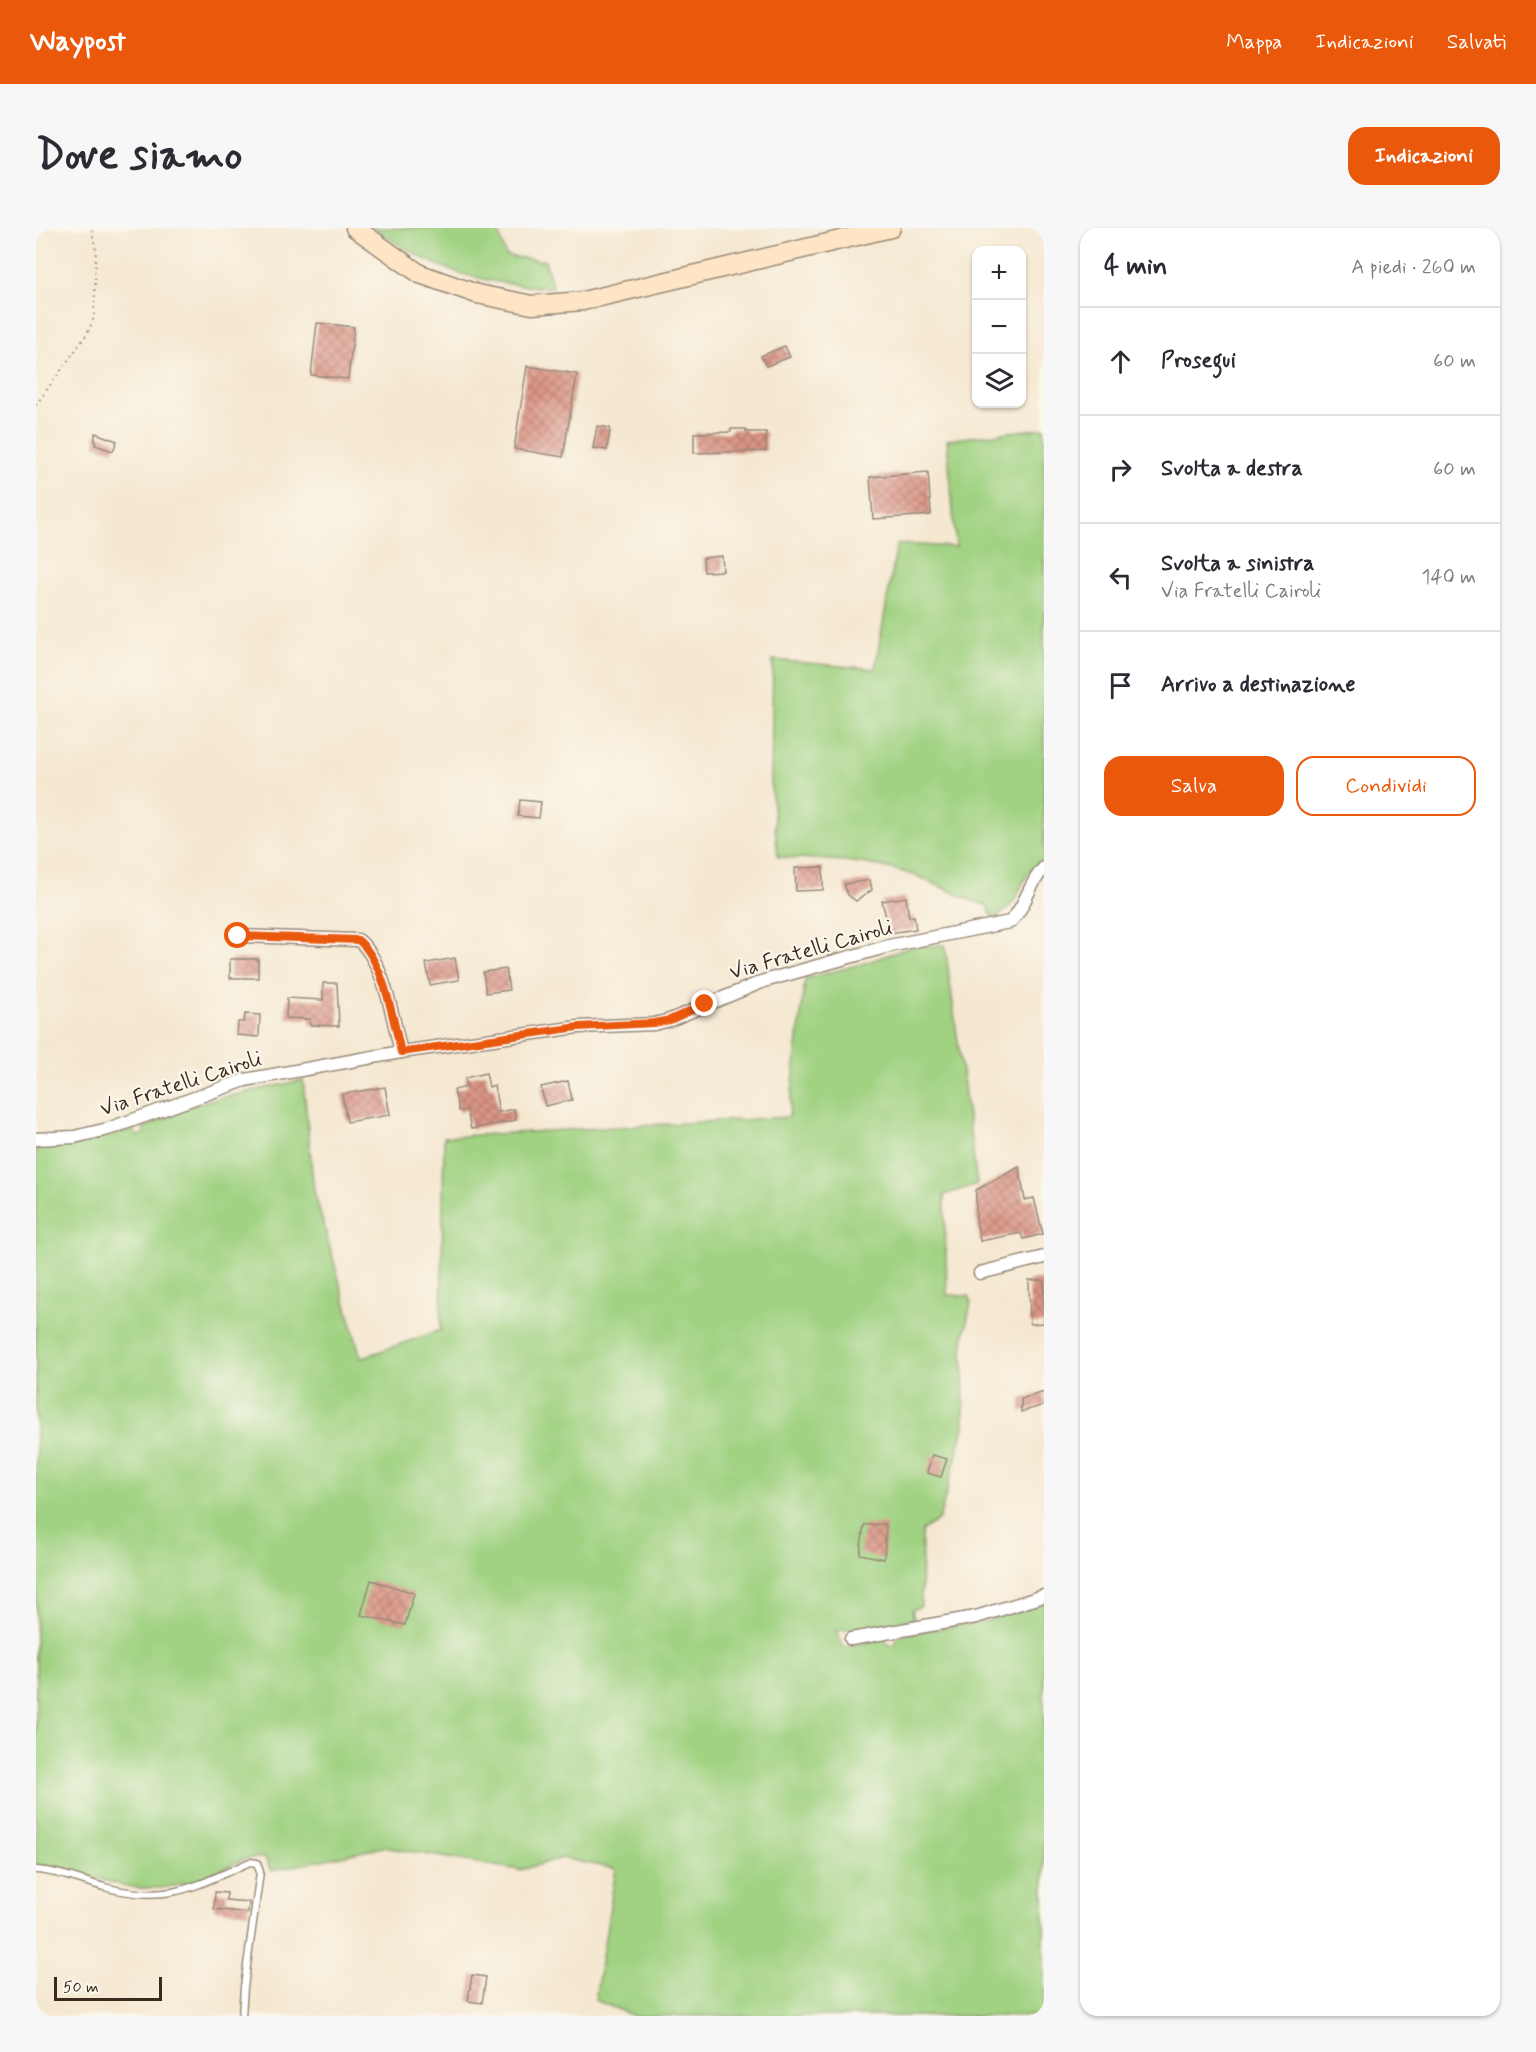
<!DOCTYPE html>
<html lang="it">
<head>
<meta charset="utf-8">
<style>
	body { margin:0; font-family:Mynerve,sans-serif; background:#f7f7f7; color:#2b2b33 }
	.controls { position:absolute; right:18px; top:18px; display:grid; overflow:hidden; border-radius:12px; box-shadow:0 2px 4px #0004 }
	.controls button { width:54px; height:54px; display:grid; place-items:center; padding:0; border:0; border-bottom:2px solid #e1e1e2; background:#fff; color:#2b2b33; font:30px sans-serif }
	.scale { position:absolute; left:18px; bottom:15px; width:108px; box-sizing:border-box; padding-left:6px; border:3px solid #3b2a1e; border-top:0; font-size:16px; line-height:21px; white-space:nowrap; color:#3b2a1e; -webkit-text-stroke:4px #fbf7ec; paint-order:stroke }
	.stop { position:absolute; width:18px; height:18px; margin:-14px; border:4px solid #ea580c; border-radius:50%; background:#fff }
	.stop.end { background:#ea580c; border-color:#fff; box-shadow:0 2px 6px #0008 }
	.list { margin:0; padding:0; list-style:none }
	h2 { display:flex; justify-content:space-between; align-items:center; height:78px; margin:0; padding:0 24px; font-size:26px }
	h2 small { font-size:20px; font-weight:400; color:#7c7c81 }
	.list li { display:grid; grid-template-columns:39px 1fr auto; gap:18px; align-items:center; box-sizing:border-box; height:108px; padding:0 24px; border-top:2px solid #e1e1e2 }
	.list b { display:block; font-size:22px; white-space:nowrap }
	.list p { margin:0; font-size:20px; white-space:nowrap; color:#7c7c81 }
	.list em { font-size:20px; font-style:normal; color:#7c7c81 }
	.actions { display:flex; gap:12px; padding:18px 24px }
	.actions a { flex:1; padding:14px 0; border:2px solid #ea580c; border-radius:18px; text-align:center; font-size:21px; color:#ea580c }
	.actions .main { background:#ea580c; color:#fff }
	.icon { flex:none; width:33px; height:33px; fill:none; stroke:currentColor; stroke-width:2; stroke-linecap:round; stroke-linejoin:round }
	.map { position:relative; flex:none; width:1008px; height:1788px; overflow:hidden; border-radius:18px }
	header { display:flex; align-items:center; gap:36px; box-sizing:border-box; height:84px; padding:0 30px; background:#ea580c; color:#fff }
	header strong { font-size:28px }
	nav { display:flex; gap:33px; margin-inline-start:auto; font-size:21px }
	.intro { display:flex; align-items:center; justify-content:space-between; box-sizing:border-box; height:144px; padding:0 36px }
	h1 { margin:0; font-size:42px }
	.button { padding:15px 27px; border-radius:18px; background:#ea580c; color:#fff; font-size:21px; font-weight:700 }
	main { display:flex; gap:36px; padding:0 36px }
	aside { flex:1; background:#fff; border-radius:18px; box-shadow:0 2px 4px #0004 }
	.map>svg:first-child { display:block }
	.grass { fill:#a0d282; stroke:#6e7e50; stroke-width:1.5 }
	.building { fill:url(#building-cross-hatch) }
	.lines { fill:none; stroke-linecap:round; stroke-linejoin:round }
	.lane-casing { stroke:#988978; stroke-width:9 }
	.street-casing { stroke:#988978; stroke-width:15 }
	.secondary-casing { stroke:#988978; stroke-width:21 }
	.path { stroke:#988978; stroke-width:2; stroke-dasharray:1.5 4.5; stroke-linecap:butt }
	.lane { stroke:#fff; stroke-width:6 }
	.street { stroke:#fff; stroke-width:12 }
	.secondary { stroke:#fee5c5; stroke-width:18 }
	.route { stroke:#ea580c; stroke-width:8 }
	.labels { text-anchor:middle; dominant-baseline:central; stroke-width:4.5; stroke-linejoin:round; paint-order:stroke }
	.street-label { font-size:21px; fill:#3b2a1e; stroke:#fbf7ec }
</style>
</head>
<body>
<header>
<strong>Waypost</strong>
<nav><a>Mappa</a><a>Indicazioni</a><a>Salvati</a></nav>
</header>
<div class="intro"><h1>Dove siamo</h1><a class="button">Indicazioni</a></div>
<main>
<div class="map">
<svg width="1008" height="1788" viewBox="0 0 1008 1788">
	<defs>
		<pattern id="building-cross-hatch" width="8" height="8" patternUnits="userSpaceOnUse" patternTransform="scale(1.5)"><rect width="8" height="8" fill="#db9586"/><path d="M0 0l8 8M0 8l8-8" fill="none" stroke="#b37a6d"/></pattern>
	</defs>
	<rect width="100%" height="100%" fill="#fbf7ec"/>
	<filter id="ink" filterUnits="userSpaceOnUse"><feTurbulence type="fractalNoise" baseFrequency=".0167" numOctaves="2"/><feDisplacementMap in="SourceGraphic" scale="12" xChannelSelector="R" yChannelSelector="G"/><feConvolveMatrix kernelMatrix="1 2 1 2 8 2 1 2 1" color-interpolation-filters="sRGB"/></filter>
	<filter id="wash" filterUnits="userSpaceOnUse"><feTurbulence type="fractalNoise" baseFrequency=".008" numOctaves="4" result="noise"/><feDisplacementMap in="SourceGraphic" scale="24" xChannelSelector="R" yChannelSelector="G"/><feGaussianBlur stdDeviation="1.35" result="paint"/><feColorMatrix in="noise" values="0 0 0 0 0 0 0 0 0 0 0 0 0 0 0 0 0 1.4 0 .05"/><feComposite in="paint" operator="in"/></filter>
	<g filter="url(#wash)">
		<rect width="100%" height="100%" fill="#f5e8d1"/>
		<g class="grass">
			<path d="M 337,0 L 461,0 L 470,28 L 509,33 L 517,60 C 439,55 402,44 337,0 Z"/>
			<path d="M 1008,200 L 1008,631 C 979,648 990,676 957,690 L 950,677 C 921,669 900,654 874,646 C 831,632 786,631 742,629 L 735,558 L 737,432 L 839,441 L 861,316 L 920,319 L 911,212 Z"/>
			<path d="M 909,717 L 941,956 L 908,967 L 911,1067 L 933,1068 L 935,1074 L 927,1112 L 928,1199 L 903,1292 L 886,1302 L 885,1378 L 876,1382 L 878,1391 L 800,1403 L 808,1419 L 849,1410 L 852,1417 L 859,1416 L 863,1407 L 950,1393 L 1008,1374 L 1008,1788 L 598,1788 L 559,1772 L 580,1641 L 526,1630 L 484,1642 L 347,1619 L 235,1643 L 229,1630 C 205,1626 190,1642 168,1650 C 159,1654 147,1656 137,1658 C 86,1669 47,1638 0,1637 L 0,921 L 54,914 L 97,901 L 101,908 L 109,906 L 107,900 L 166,874 L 267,852 L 278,963 L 325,1130 L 405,1102 L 408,909 L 753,889 L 769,751 L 829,735 L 874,719 Z"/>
		</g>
		<g id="blocks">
			<g class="building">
				<path d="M 281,95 L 318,99 L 312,151 L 275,147 Z"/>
				<path d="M 749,118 L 754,129 L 730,138 L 725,128 Z"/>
				<path d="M 491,138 L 541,146 L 527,229 L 478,221 Z"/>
				<path d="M 561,198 L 574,200 L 571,222 L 557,220 Z"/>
				<path d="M 695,201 L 710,201 L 710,204 L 730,204 L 730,223 L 658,225 L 658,205 L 695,204 Z"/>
				<path d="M 59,205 L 81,213 L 77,223 L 59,217 Z"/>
				<path d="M 892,244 L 895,287 L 837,291 L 834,249 Z"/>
				<path d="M 686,328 L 687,343 L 668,344 L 667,330 Z"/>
				<path d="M 484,572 L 505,574 L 503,590 L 482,588 Z"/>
				<path d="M 787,639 L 787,662 L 760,663 L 759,640 Z"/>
				<path d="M 834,652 L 836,662 L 820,673 L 812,667 L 808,656 Z"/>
				<path d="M 870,669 L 873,689 L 878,688 L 880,701 L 854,705 L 846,673 Z"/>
				<path d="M 419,730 L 423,752 L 394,757 L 390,735 Z"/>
				<rect x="194" y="731" width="28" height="19"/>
				<path d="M 470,741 L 473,762 L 450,765 L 447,744 Z"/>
				<path d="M 287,755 L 301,755 L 303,798 L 274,797 L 274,791 L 250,790 L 251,770 L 287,772 Z"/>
				<path d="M 209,786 L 224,787 L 223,809 L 201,807 L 202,794 L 208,794 Z"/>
				<path d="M 450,845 L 453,859 L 458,857 L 463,884 L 478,881 L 480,892 L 435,901 L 431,882 L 423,883 L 418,862 L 431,859 L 429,850 Z"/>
				<path d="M 532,853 L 536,872 L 509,878 L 505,859 Z"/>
				<path d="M 349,859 L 354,887 L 311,894 L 306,866 Z"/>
				<path d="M 983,939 L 989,972 L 998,970 L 1007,1006 L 987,1011 L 985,1005 L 944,1013 L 940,990 L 940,962 Z"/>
				<path d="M 993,1052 L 1008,1052 L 1008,1095 L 994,1096 Z"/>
				<path d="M 1008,1164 L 1008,1177 L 985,1184 L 985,1171 Z"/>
				<path d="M 896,1227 L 911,1231 L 905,1249 L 891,1245 Z"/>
				<path d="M 850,1296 L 848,1331 L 824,1326 L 828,1297 Z"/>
				<path d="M 335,1352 L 378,1365 L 369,1397 L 325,1387 Z"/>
				<path d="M 179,1664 L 191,1665 L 190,1672 L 213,1674 L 212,1685 L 178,1681 Z"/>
				<path d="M 436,1747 L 450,1749 L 446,1775 L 432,1773 Z"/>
			</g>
		</g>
	</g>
	<g filter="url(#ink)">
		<use href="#blocks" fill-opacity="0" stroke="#988978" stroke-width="1.5"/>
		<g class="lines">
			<g class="lane-casing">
				<path id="lane" d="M 0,1642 C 22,1643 46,1653 68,1659 C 133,1676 157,1659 214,1634 L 221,1635 L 224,1644 L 208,1759 L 206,1788"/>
			</g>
			<g class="street-casing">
				<g id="street">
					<path d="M 202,708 L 322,712 C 348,732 357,792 365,824"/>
					<path d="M 0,911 L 38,909 L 72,901 L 209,852 L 365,824 L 542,799 L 618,796 L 634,792 L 728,753 L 853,718 L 974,694 C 990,679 992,656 1008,640"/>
					<path d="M 944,1045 L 1008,1029"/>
					<path d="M 815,1411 L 940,1389 L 1008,1368"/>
				</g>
			</g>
			<g class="secondary-casing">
				<path id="secondary" d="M 319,0 L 384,46 L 441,66 L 496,77 L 547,73 L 855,0"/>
			</g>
			<path class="path" d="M 0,177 L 51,106 L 58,90 L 60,22 L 55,0"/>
			<use href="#lane" class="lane"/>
			<use href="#street" class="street"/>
			<use href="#secondary" class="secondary"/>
		</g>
	</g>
	<g class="lines" filter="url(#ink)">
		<path class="route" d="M 202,708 L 322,712 C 348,733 357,792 365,824 L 542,799 L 618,795 L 634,792 L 669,776"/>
	</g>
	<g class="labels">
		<g class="street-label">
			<text transform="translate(775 722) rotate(-16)">Via Fratelli Cairoli</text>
			<text transform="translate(145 856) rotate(-18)">Via Fratelli Cairoli</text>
		</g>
	</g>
</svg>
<div class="controls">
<button>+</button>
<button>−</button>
<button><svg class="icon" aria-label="layers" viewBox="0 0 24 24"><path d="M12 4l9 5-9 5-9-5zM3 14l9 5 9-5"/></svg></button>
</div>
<div class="scale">50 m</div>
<div class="stop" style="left:202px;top:708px"></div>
<div class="stop end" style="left:669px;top:776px"></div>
</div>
<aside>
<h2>4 min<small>A piedi · 260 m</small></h2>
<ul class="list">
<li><svg class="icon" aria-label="ahead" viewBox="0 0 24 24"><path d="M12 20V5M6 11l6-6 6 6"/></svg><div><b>Prosegui</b></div><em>60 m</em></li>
<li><svg class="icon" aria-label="right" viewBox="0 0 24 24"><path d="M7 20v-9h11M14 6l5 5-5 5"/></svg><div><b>Svolta a destra</b></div><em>60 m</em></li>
<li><svg class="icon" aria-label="left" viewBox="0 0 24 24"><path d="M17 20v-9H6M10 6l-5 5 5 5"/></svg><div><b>Svolta a sinistra</b><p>Via Fratelli Cairoli</p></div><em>140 m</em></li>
<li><svg class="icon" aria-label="arrive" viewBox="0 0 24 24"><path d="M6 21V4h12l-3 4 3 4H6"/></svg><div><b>Arrivo a destinazione</b></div></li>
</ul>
<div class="actions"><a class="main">Salva</a><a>Condividi</a></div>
</aside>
</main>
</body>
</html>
